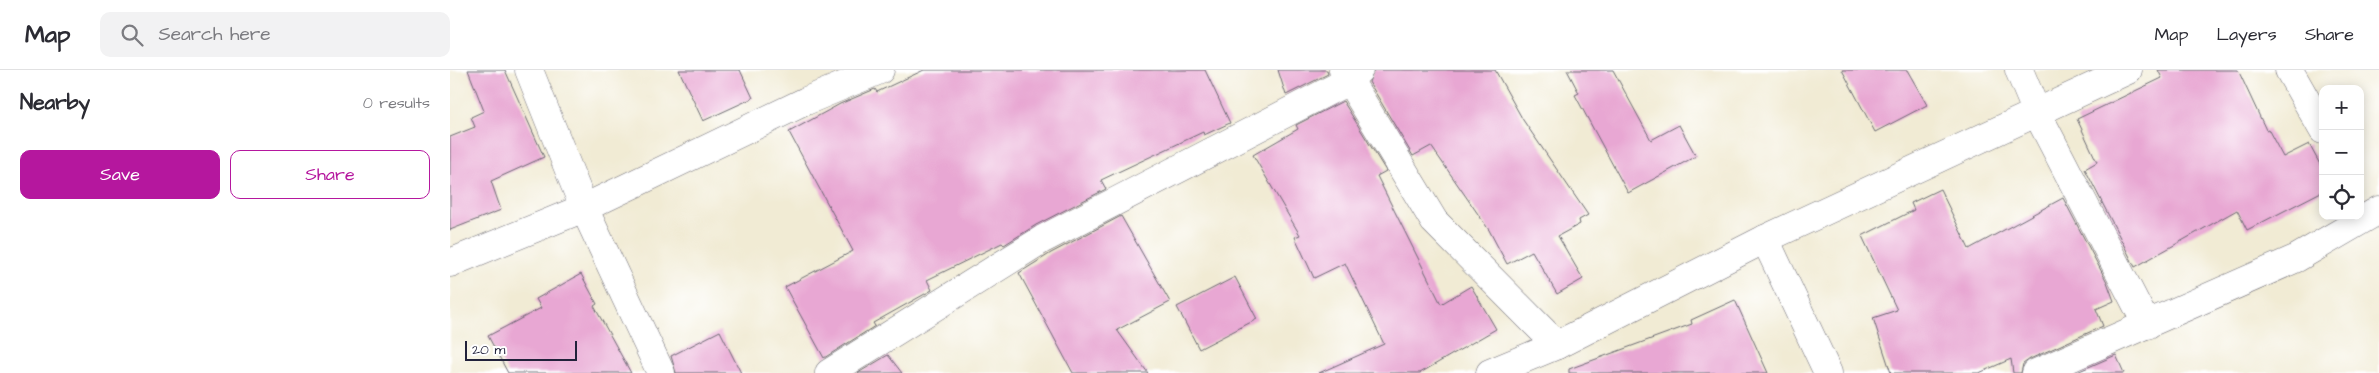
<!DOCTYPE html>
<html lang="en">
<head>
<meta charset="utf-8">
<style>
	body { margin:0; font-family:"Architects Daughter",sans-serif; background:#f2f2f3; color:#2b2b33 }
	.controls { position:absolute; right:15px; top:15px; display:grid; overflow:hidden; border-radius:10px; box-shadow:0 2px 12px #0003 }
	.controls button { width:45px; height:45px; display:grid; place-items:center; padding:0; border:0; border-bottom:1px solid #e1e1e2; background:#fff; color:#2b2b33; font:25px sans-serif }
	.scale { position:absolute; left:15px; bottom:12px; width:112px; box-sizing:border-box; padding-left:5px; border:2px solid #22223b; border-top:0; font-size:14px; line-height:18px; white-space:nowrap; color:#22223b; -webkit-text-stroke:4px #fff; paint-order:stroke }
	.list { margin:0; padding:0; list-style:none }
	h2 { display:flex; justify-content:space-between; align-items:center; height:65px; margin:0; padding:0 20px; font-size:21px }
	h2 small { font-size:16px; font-weight:400; color:#7c7c81 }
	.actions { display:flex; gap:10px; padding:15px 20px }
	.actions a { flex:1; padding:11px 0; border:1px solid #b5179e; border-radius:10px; text-align:center; font-size:18px; color:#b5179e }
	.actions .main { background:#b5179e; color:#fff }
	.icon { flex:none; width:28px; height:28px; fill:none; stroke:currentColor; stroke-width:2; stroke-linecap:round; stroke-linejoin:round }
	.map { position:relative; flex:none; width:1929px; height:303px; overflow:hidden }
	header { display:flex; align-items:center; gap:30px; box-sizing:border-box; height:70px; padding:0 25px; background:#fff; border-bottom:1px solid #e1e1e2 }
	header strong { font-size:24px }
	nav { display:flex; gap:28px; margin-inline-start:auto; font-size:18px }
	.search { width:350px; height:45px; background:#f2f2f3; display:flex; align-items:center; gap:12px; box-sizing:border-box; padding:0 18px; border-radius:10px; color:#7c7c81; font-size:19px }
	main { display:flex }
	aside { flex:1; background:#fff }
	.map>svg:first-child { display:block }
	.building { fill:#e8a7d3 }
	.lines { fill:none; stroke-linecap:round; stroke-linejoin:round }
	.minor-casing { stroke:#6a6871; stroke-width:29 }
	.tertiary-casing { stroke:#6a6871; stroke-width:29 }
	.minor { stroke:#fff; stroke-width:28 }
	.tertiary { stroke:#fff; stroke-width:28 }
</style>
</head>
<body>
<header>
<strong>Map</strong>
<div class="search"><svg class="icon" aria-label="search" viewBox="0 0 24 24"><circle cx="10" cy="10" r="6"/><path d="M15 15l6 6"/></svg>Search here</div>
<nav><a>Map</a><a>Layers</a><a>Share</a></nav>
</header>
<main>
<aside>
<h2>Nearby<small>0 results</small></h2>
<ul class="list">
</ul>
<div class="actions"><a class="main">Save</a><a>Share</a></div>
</aside>
<div class="map">
<svg width="1929" height="303" viewBox="0 0 1929 303">
	<rect width="100%" height="100%" fill="#fff"/>
	<filter id="ink" filterUnits="userSpaceOnUse"><feTurbulence type="fractalNoise" baseFrequency=".02" numOctaves="2"/><feDisplacementMap in="SourceGraphic" scale="10" xChannelSelector="R" yChannelSelector="G"/><feConvolveMatrix kernelMatrix="1 2 1 2 8 2 1 2 1" color-interpolation-filters="sRGB"/></filter>
	<filter id="wash" filterUnits="userSpaceOnUse"><feTurbulence type="fractalNoise" baseFrequency=".0096" numOctaves="4" result="noise"/><feDisplacementMap in="SourceGraphic" scale="20" xChannelSelector="R" yChannelSelector="G"/><feGaussianBlur stdDeviation="1.12" result="paint"/><feColorMatrix in="noise" values="0 0 0 0 0 0 0 0 0 0 0 0 0 0 0 0 0 1.4 0 .05"/><feComposite in="paint" operator="in"/></filter>
	<g filter="url(#wash)">
		<rect width="100%" height="100%" fill="#f1ebd4"/>
		<g id="blocks">
			<g class="building">
				<path d="M 18,0 L 55,0 L 94,87 L 41,111 L 51,140 L 0,160 L 0,67 L 25,57 L 21,47 L 34,41 Z"/>
				<path d="M 229,0 L 290,0 L 303,28 L 253,51 Z"/>
				<path d="M 474,0 L 755,0 L 780,53 L 754,65 L 753,62 L 651,110 L 656,119 L 586,155 L 554,175 L 552,173 L 477,210 L 482,220 L 423,253 L 425,256 L 374,288 L 335,217 L 403,181 L 339,62 L 390,34 L 425,19 L 427,22 Z"/>
				<path d="M 828,0 L 877,0 L 878,4 L 836,25 Z"/>
				<path d="M 924,0 L 1045,0 L 1073,50 L 1138,145 L 1129,150 L 1130,154 L 1108,166 L 1133,209 L 1107,224 L 1082,181 L 1057,194 L 1039,160 L 981,76 L 963,86 L 919,12 Z"/>
				<path d="M 1117,0 L 1163,0 L 1201,70 L 1229,55 L 1246,86 L 1178,123 L 1125,25 L 1129,23 Z"/>
				<path d="M 1392,0 L 1457,0 L 1477,35 L 1425,62 Z"/>
				<path d="M 1708,0 L 1788,0 L 1816,60 L 1818,59 L 1833,87 L 1859,74 L 1873,100 L 1873,121 L 1797,160 L 1787,140 L 1685,197 L 1635,99 L 1647,92 L 1627,49 L 1712,8 Z"/>
				<path d="M 893,31 L 936,101 L 927,106 L 991,234 L 1021,216 L 1046,259 L 970,303 L 869,303 L 934,274 L 895,193 L 864,208 L 845,167 L 850,165 L 803,85 L 848,59 L 846,55 Z"/>
				<path d="M 1490,119 L 1519,179 L 1613,128 L 1657,212 L 1664,231 L 1646,239 L 1653,256 L 1580,289 L 1573,294 L 1571,303 L 1563,303 L 1561,289 L 1529,303 L 1441,303 L 1423,248 L 1447,240 L 1412,166 L 1464,140 L 1461,133 Z"/>
				<path d="M 671,146 L 720,232 L 667,260 L 698,303 L 623,303 L 569,203 L 601,183 Z"/>
				<path d="M 131,204 L 147,234 L 144,236 L 181,303 L 58,303 L 38,266 L 91,238 L 86,229 Z"/>
				<path d="M 785,207 L 807,249 L 749,279 L 727,237 Z"/>
				<path d="M 1285,230 L 1318,303 L 1119,303 L 1119,299 L 1242,254 L 1241,250 Z"/>
				<path d="M 270,261 L 291,303 L 226,303 L 221,286 Z"/>
				<path d="M 438,285 L 452,303 L 408,303 Z"/>
				<path d="M 1666,285 L 1674,303 L 1625,303 Z"/>
			</g>
		</g>
	</g>
	<g filter="url(#ink)">
		<use href="#blocks" fill-opacity="0" stroke="#6a6871" stroke-width="1"/>
		<g class="lines">
			<g class="minor-casing">
				<g id="minor">
					<path d="M 79,0 L 134,138 L 211,303"/>
					<path d="M 1569,0 L 1587,43 L 1697,255"/>
					<path d="M 1839,0 L 1873,60"/>
					<path d="M 0,193 L 134,138 L 356,31 L 430,0"/>
					<path d="M 379,303 L 593,169 L 898,11 L 909,0"/>
					<path d="M 1040,303 L 1107,275"/>
					<path d="M 1586,303 L 1847,188 L 1929,140"/>
				</g>
			</g>
			<g class="tertiary-casing">
				<g id="tertiary">
					<path d="M 893,0 L 984,151 L 1107,275 L 1315,169 L 1678,0"/>
					<path d="M 1315,169 L 1378,303"/>
				</g>
			</g>
			<use href="#minor" class="minor"/>
			<use href="#tertiary" class="tertiary"/>
		</g>
	</g>
</svg>
<div class="controls">
<button>+</button>
<button>−</button>
<button><svg class="icon" aria-label="locate" viewBox="0 0 24 24"><circle cx="12" cy="12" r="6"/><path d="M12 2v4M12 18v4M2 12h4M18 12h4"/></svg></button>
</div>
<div class="scale">20 m</div>
</div>
</main>
</body>
</html>
